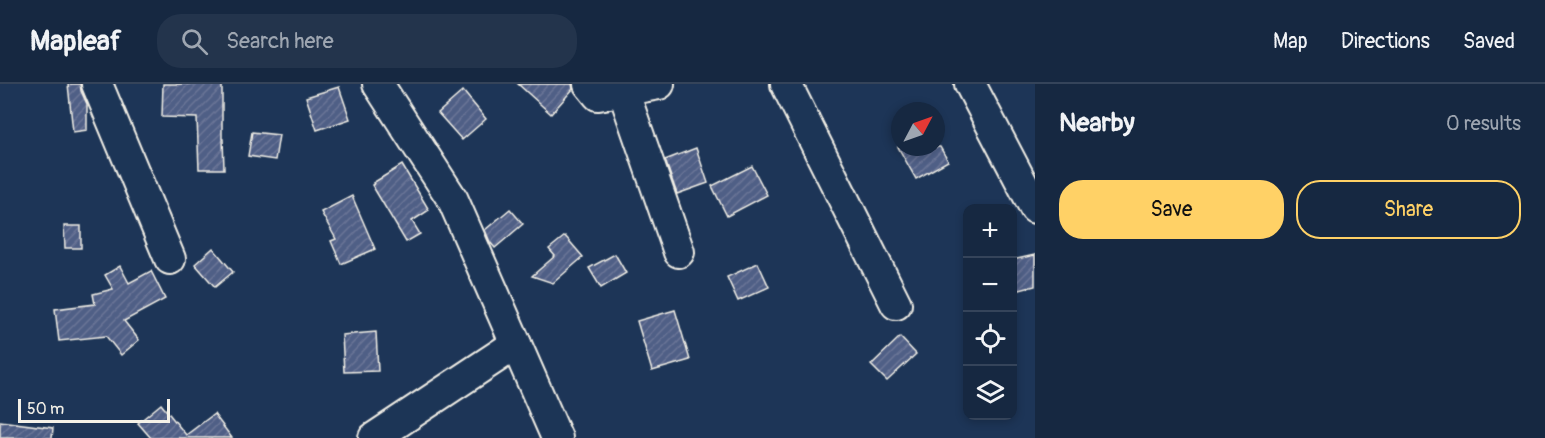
<!DOCTYPE html>
<html lang="en">
<head>
<meta charset="utf-8">
<style>
	body { margin:0; font-family:Pangolin,sans-serif; background:#23344c; color:#f1f3f6 }
	.controls { position:absolute; right:18px; bottom:18px; display:grid; overflow:hidden; border-radius:12px; box-shadow:0 3px 9px #0003 }
	.controls button { width:54px; height:54px; display:grid; place-items:center; padding:0; border:0; border-bottom:2px solid #35445a; background:#162841; color:#f1f3f6; font:30px sans-serif }
	.compass { position:absolute; left:891px; top:18px; width:54px; height:54px; border-radius:50%; background:#162841; box-shadow:0 3px 9px #0003; rotate:49deg }
	.scale { position:absolute; left:18px; bottom:15px; width:152px; box-sizing:border-box; padding-left:6px; border:3px solid #f4f1e8; border-top:0; font-size:16px; line-height:21px; white-space:nowrap; color:#f4f1e8; -webkit-text-stroke:4px #1d3557; paint-order:stroke }
	.list { margin:0; padding:0; list-style:none }
	h2 { display:flex; justify-content:space-between; align-items:center; height:78px; margin:0; padding:0 24px; font-size:26px }
	h2 small { font-size:20px; font-weight:400; color:#9ea6b1 }
	.actions { display:flex; gap:12px; padding:18px 24px }
	.actions a { flex:1; padding:14px 0; border:2px solid #ffd166; border-radius:24px; text-align:center; font-size:21px; color:#ffd166 }
	.actions .main { background:#ffd166; color:#111 }
	.icon { flex:none; width:33px; height:33px; fill:none; stroke:currentColor; stroke-width:2; stroke-linecap:round; stroke-linejoin:round }
	.map { position:relative; flex:none; width:1035px; height:354px; overflow:hidden }
	header { display:flex; align-items:center; gap:36px; box-sizing:border-box; height:84px; padding:0 30px; background:#162841; border-bottom:2px solid #35445a }
	header strong { font-size:28px }
	nav { display:flex; gap:33px; margin-inline-start:auto; font-size:21px }
	.search { width:420px; height:54px; background:#23344c; display:flex; align-items:center; gap:15px; box-sizing:border-box; padding:0 21px; border-radius:24px; color:#9ea6b1; font-size:22px }
	main { display:flex }
	aside { flex:1; background:#162841 }
	.map>svg:first-child { display:block }
	.building { fill:url(#building-hatch); stroke:#f4f1e8; stroke-width:1.5 }
	.lines { fill:none; stroke-linecap:round; stroke-linejoin:round }
	.minor-casing { stroke:#f4f1e8; stroke-width:34 }
	.minor { stroke:#1d3557; stroke-width:30 }
</style>
</head>
<body>
<header>
<strong>Mapleaf</strong>
<div class="search"><svg class="icon" aria-label="search" viewBox="0 0 24 24"><circle cx="10" cy="10" r="6"/><path d="M15 15l6 6"/></svg>Search here</div>
<nav><a>Map</a><a>Directions</a><a>Saved</a></nav>
</header>
<main>
<div class="map">
<svg width="1035" height="354" viewBox="0 0 1035 354">
	<defs>
		<pattern id="building-hatch" width="6" height="6" patternUnits="userSpaceOnUse" patternTransform="scale(1.5)"><rect width="6" height="6" fill="#505f86"/><path d="M-1 1l2-2M0 6l6-6M5 7l2-2" fill="none" stroke="#6a7697"/></pattern>
	</defs>
	<rect width="100%" height="100%" fill="#1d3557"/>
	<filter id="ink" filterUnits="userSpaceOnUse"><feTurbulence type="fractalNoise" baseFrequency=".0167" numOctaves="2"/><feDisplacementMap in="SourceGraphic" scale="12" xChannelSelector="R" yChannelSelector="G"/><feConvolveMatrix kernelMatrix="1 2 1 2 8 2 1 2 1" color-interpolation-filters="sRGB"/></filter>
	<g filter="url(#ink)">
		<g class="building">
			<path d="M 68,0 L 80,0 L 81,7 L 87,20 L 87,46 L 73,48 Z"/>
			<path d="M 163,0 L 222,0 L 222,55 L 223,55 L 224,85 L 199,85 L 197,34 L 162,33 Z"/>
			<path d="M 518,0 L 572,0 L 573,5 L 551,30 Z"/>
			<path d="M 339,3 L 350,35 L 317,46 L 306,13 Z"/>
			<path d="M 463,7 L 486,35 L 462,56 L 438,29 Z"/>
			<path d="M 252,48 L 279,51 L 275,76 L 248,72 Z"/>
			<path d="M 898,63 L 940,63 L 948,77 L 916,95 Z"/>
			<path d="M 696,64 L 708,99 L 677,110 L 665,76 Z"/>
			<path d="M 402,81 L 429,126 L 412,137 L 420,150 L 406,158 L 372,101 L 374,100 L 373,99 Z"/>
			<path d="M 752,82 L 767,111 L 727,132 L 712,102 Z"/>
			<path d="M 352,112 L 375,165 L 341,180 L 331,157 L 336,155 L 321,128 Z"/>
			<path d="M 510,125 L 523,140 L 495,164 L 490,158 L 485,146 Z"/>
			<path d="M 64,142 L 81,142 L 81,164 L 65,164 Z"/>
			<path d="M 565,152 L 583,173 L 553,199 L 532,192 L 555,172 L 549,165 Z"/>
			<path d="M 213,164 L 233,188 L 215,203 L 195,180 Z"/>
			<path d="M 615,170 L 626,189 L 601,204 L 589,184 Z"/>
			<path d="M 1035,171 L 1035,202 L 1012,208 L 1012,176 Z"/>
			<path d="M 758,179 L 769,203 L 738,217 L 727,193 Z"/>
			<path d="M 120,182 L 129,199 L 151,187 L 165,215 L 124,237 L 139,256 L 121,271 L 106,252 L 59,257 L 55,225 L 95,220 L 93,210 L 113,205 L 105,191 Z"/>
			<path d="M 675,226 L 690,276 L 652,287 L 637,237 Z"/>
			<path d="M 376,248 L 378,287 L 344,288 L 342,251 Z"/>
			<path d="M 900,253 L 916,270 L 887,297 L 871,281 Z"/>
			<path d="M 161,320 L 186,351 L 214,330 L 232,354 L 151,354 L 138,339 Z"/>
			<path d="M 0,337 L 53,344 L 52,354 L 0,354 Z"/>
		</g>
		<g class="lines">
			<g class="minor-casing">
				<g id="minor">
					<path d="M 97,0 L 170,175"/>
					<path d="M 378,0 L 453,116 L 557,354"/>
					<path d="M 589,0 L 598,11 L 659,0"/>
					<path d="M 786,0 L 896,220"/>
					<path d="M 970,0 L 1035,124"/>
					<path d="M 623,6 L 679,168"/>
					<path d="M 374,354 L 516,260"/>
				</g>
			</g>
			<use href="#minor" class="minor"/>
		</g>
	</g>
</svg>
<div class="controls">
<button>+</button>
<button>−</button>
<button><svg class="icon" aria-label="locate" viewBox="0 0 24 24"><circle cx="12" cy="12" r="6"/><path d="M12 2v4M12 18v4M2 12h4M18 12h4"/></svg></button>
<button><svg class="icon" aria-label="layers" viewBox="0 0 24 24"><path d="M12 4l9 5-9 5-9-5zM3 14l9 5 9-5"/></svg></button>
</div>
<svg class="compass" viewBox="-18 -18 36 36"><path d="M0-13l5 13h-10z" fill="#e53935"/><path d="M0 13l5-13h-10z" fill="#9ea6b1"/></svg>
<div class="scale">50 m</div>
</div>
<aside>
<h2>Nearby<small>0 results</small></h2>
<ul class="list">
</ul>
<div class="actions"><a class="main">Save</a><a>Share</a></div>
</aside>
</main>
</body>
</html>
